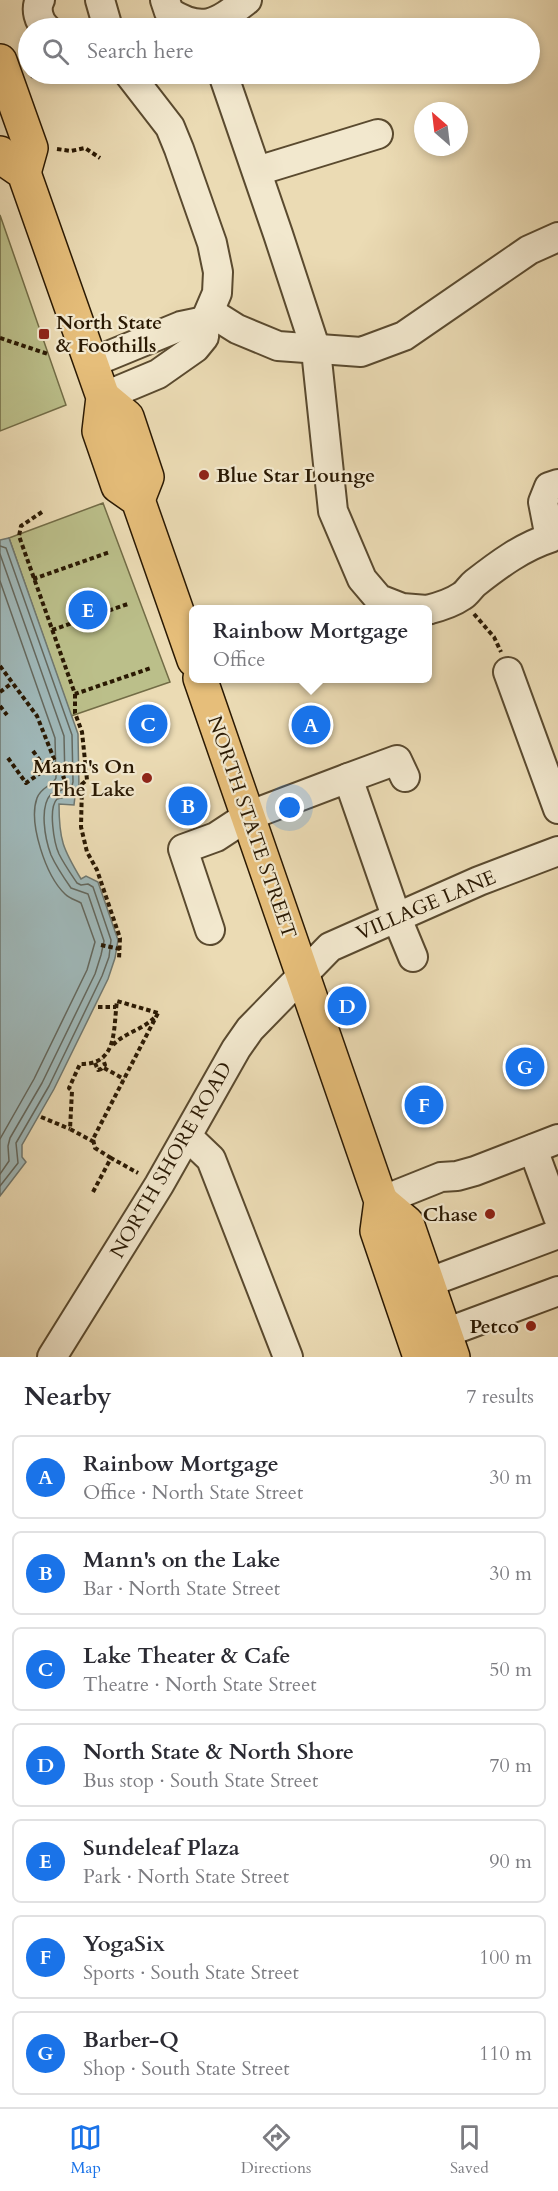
<!DOCTYPE html>
<html lang="en">
<head>
<meta charset="utf-8">
<style>
	body { margin:0; font-family:Cardo,serif; background:#f7f7f7; color:#2b2b33 }
	.compass { position:absolute; left:414px; top:102px; width:54px; height:54px; border-radius:50%; background:#fff; box-shadow:0 3px 9px #0003; rotate:332deg }
	.you { position:absolute; left:290px; top:808px; width:21px; height:21px; margin:-15px; border:4px solid #fff; border-radius:50%; background:#1a73e8; box-shadow:0 0 0 9px #1a73e833 }
	.badge { display:grid; place-items:center; width:39px; height:39px; border-radius:50%; background:#1a73e8; color:#fff; font-size:20px; font-weight:700 }
	.pin { position:absolute; translate:-50% -50%; border:3px solid #fff; box-shadow:0 2px 6px #0006 }
	.popup { position:absolute; left:189px; top:605px; width:243px; height:78px; box-sizing:border-box; display:grid; place-content:center; border-radius:9px; background:#fff; filter:drop-shadow(0 2px 4px #0005); font-size:20px; white-space:nowrap; color:#7c7c81 }
	.popup b { font-size:22px; color:#2b2b33 }
	.popup::after { content:''; position:absolute; left:50%; top:100%; margin-left:-12px; border:12px solid transparent; border-top-color:#fff }
	.list { margin:0; padding:0; list-style:none }
	h2 { display:flex; justify-content:space-between; align-items:center; height:78px; margin:0; padding:0 24px; font-size:26px }
	h2 small { font-size:20px; font-weight:400; color:#7c7c81 }
	.list li { display:grid; grid-template-columns:39px 1fr auto; gap:18px; align-items:center; box-sizing:border-box; height:84px; margin:0 12px 12px; padding:0 12px; border:2px solid #e1e1e2; border-radius:9px }
	.list b { display:block; font-size:22px; white-space:nowrap }
	.list p { margin:0; font-size:20px; white-space:nowrap; color:#7c7c81 }
	.list em { font-size:20px; font-style:normal; color:#7c7c81 }
	.icon { flex:none; width:33px; height:33px; fill:none; stroke:currentColor; stroke-width:2; stroke-linecap:round; stroke-linejoin:round }
	.map { position:relative; flex:none; width:558px; height:1357px; overflow:hidden }
	.search { position:absolute; background:#fff; box-shadow:0 3px 9px #0003; left:18px; right:18px; top:18px; height:66px; display:flex; align-items:center; gap:15px; box-sizing:border-box; padding:0 21px; border-radius:33px; color:#7c7c81; font-size:22px }
	.sheet { height:750px; background:#fff }
	nav { display:flex; justify-content:space-around; align-items:center; box-sizing:border-box; height:84px; border-top:2px solid #e1e1e2; background:#fff; font-size:16px; color:#7c7c81 }
	nav a { display:grid; justify-items:center; gap:3px }
	nav .on { color:#1a73e8 }
	.map>svg:first-child { display:block }
	.green { fill:#bbbf8a; stroke:#726c46; stroke-width:1.5 }
	.water { fill:#9fb8b9; stroke:#707870; stroke-width:1.5 }
	.lines { fill:none; stroke-linecap:round; stroke-linejoin:round }
	.shore { stroke:#64685e; stroke-width:1.5 }
	.minor-casing { stroke:#5a4a2f; stroke-width:32 }
	.major-casing { stroke:#2a1903; stroke-width:36 }
	.path { stroke:#2a1903; stroke-width:4; stroke-dasharray:4.5 3; stroke-linecap:butt }
	.minor { stroke:#f2e8ce; stroke-width:28 }
	.major { stroke:#e6be7a; stroke-width:33 }
	.poi-dot { fill:#8f2418; stroke:#f2e8ce; stroke-width:2 }
	.labels { text-anchor:middle; dominant-baseline:central; stroke-width:4.5; stroke-linejoin:round; paint-order:stroke }
	.poi-label { font-size:20px; font-weight:bold; fill:#2a1903; stroke:#f2e8ce; text-anchor:end }
	.street-label { font-size:20px; fill:#2a1903; stroke:#f2e8ce }
</style>
</head>
<body>
<div class="map">
<svg width="558" height="1357" viewBox="0 0 558 1357">
	<rect width="100%" height="100%" fill="#ebdbb4"/>
	<filter id="stains"><feTurbulence type="fractalNoise" baseFrequency=".00333" numOctaves="4"/><feColorMatrix values="0 0 0 0 .2 0 0 0 0 .09 0 0 0 0 .02 0 0 0 .5 -.17"/></filter>
	<radialGradient id="worn" r=".72"><stop offset=".6" stop-color="#630" stop-opacity="0"/><stop offset="1" stop-color="#630" stop-opacity=".3"/></radialGradient>
	<g class="green">
		<path d="M 0,215 L 66,405 L 0,431 Z"/>
		<path d="M 103,503 L 170,682 L 71,716 L 9,538 Z"/>
	</g>
	<path class="water" d="M 9,538 L 78,734 L 79,788 L 76,788 L 74,805 L 59,804 C 59,840 63,849 81,879 L 86,876 L 98,882 L 118,940 L 115,958 L 108,979 L 54,1089 L 22,1145 L 22,1157 L 26,1162 L 0,1196 L 0,540 Z"/>
	<g class="lines">
		<g class="shore">
			<path d="M 0,546 L 6,548 L 72,735 L 73,782 L 69,796 L 57,799 C 48,808 54,843 59,854 C 64,864 71,874 77,883 L 81,885 L 88,884 L 93,887 L 111,940 L 109,957 L 102,976 L 49,1086 L 16,1143 L 18,1163 L 0,1186"/>
			<path d="M 0,554 L 64,736 L 65,780 L 62,790 L 51,794 C 39,807 45,839 51,855 C 56,866 64,878 71,888 L 88,894 L 104,941 L 101,955 L 95,974 L 42,1083 L 10,1138 L 8,1146 L 9,1161 L 0,1174"/>
			<path d="M 0,581 L 55,738 L 56,778 C 52,786 41,787 37,798 C 28,823 46,876 65,894 C 70,899 76,900 81,903 L 95,942 L 87,970 L 34,1079 L 0,1139"/>
		</g>
		<g class="minor-casing">
			<g id="minor">
				<path d="M 40,0 C 35,9 39,22 46,28"/>
				<path d="M 100,0 L 108,28"/>
				<path d="M 165,0 L 169,12 C 204,34 217,23 247,0"/>
				<path d="M 223,74 L 278,234 L 316,350 L 333,511 L 362,579 L 379,599 L 402,608 L 427,610"/>
				<path d="M 257,171 L 378,134"/>
				<path d="M 210,312 L 237,329 L 278,346 L 361,352 L 404,336 L 529,250 L 558,237"/>
				<path d="M 91,363 L 181,326 L 205,321"/>
				<path d="M 103,397 L 158,374 L 195,348 L 204,337 L 205,321 L 217,293 L 218,272 L 212,243 L 179,149 L 170,127 L 129,74"/>
				<path d="M 427,610 C 439,607 452,603 462,596 C 467,593 470,587 475,583 C 498,565 522,547 550,538 L 543,502 L 549,487 L 558,484"/>
				<path d="M 508,672 L 558,809"/>
				<path d="M 348,778 L 397,760 L 405,777"/>
				<path d="M 210,930 L 183,849 L 216,837 L 248,816 L 348,778 L 396,916 L 413,957"/>
				<path d="M 188,1137 L 211,1159 L 288,1357"/>
				<path d="M 533,1149 L 558,1217"/>
				<path d="M 381,1201 L 441,1177 L 457,1176 L 475,1171 L 558,1139"/>
				<path d="M 427,1283 L 558,1234"/>
				<path d="M 445,1333 L 558,1291"/>
				<path d="M 52,1357 L 159,1185 L 236,1049 L 250,1029 L 330,947 L 479,881 L 558,851"/>
			</g>
		</g>
		<g class="major-casing">
			<g id="major">
				<path d="M 0,61 L 31,148 L 24,173"/>
				<path d="M 0,153 L 1,157 L 24,173 L 103,397 L 99,431 L 118,486 L 138,500 L 194,660"/>
				<path d="M 103,397 L 127,417 L 147,477 L 138,500"/>
				<path d="M 200,678 L 381,1201 L 377,1231 L 420,1357"/>
				<path d="M 381,1201 L 407,1223 L 453,1357"/>
			</g>
		</g>
		<g class="path">
			<path d="M 31,76 L 57,80"/>
			<path d="M 57,149 L 71,151 L 85,148 L 100,158"/>
			<path d="M 0,338 L 48,354"/>
			<path d="M 42,512 L 21,526 L 19,536 L 75,694 L 151,668"/>
			<path d="M 33,579 L 110,552"/>
			<path d="M 474,614 L 494,637 L 501,652"/>
			<path d="M 52,630 L 128,604"/>
			<path d="M 0,666 L 37,716 L 54,759 L 69,788"/>
			<path d="M 0,692 L 12,683"/>
			<path d="M 75,694 L 75,713 L 82,732 L 87,780 L 82,784 L 81,827 L 87,852 L 97,870 L 120,938 L 119,959"/>
			<path d="M 0,706 L 7,715"/>
			<path d="M 33,751 L 46,769"/>
			<path d="M 8,758 L 26,783 L 56,762"/>
			<path d="M 62,787 L 82,791"/>
			<path d="M 101,945 L 120,949"/>
			<path d="M 98,1007 L 116,1007"/>
			<path d="M 113,1045 C 124,1033 142,1030 154,1018"/>
			<path d="M 95,1063 L 98,1070 L 101,1069 L 105,1065 L 103,1059"/>
			<path d="M 104,1068 L 124,1079"/>
			<path d="M 41,1117 L 70,1129"/>
			<path d="M 94,1142 L 70,1129 L 72,1091 L 69,1088 L 80,1064 C 118,1065 113,1030 117,1001 L 158,1013"/>
			<path d="M 111,1158 L 95,1148 L 93,1139 L 158,1013"/>
			<path d="M 93,1192 L 111,1158 L 138,1173"/>
		</g>
		<use href="#minor" class="minor"/>
		<use href="#major" class="major"/>
	</g>
	<g class="poi-dot">
		<rect x="38" y="328" width="12" height="12" rx="3"/>
		<circle cx="204" cy="475" r="6"/>
		<circle cx="147" cy="778" r="6"/>
		<circle cx="490" cy="1214" r="6"/>
		<circle cx="531" cy="1326" r="6"/>
	</g>
	<g class="labels">
		<g class="poi-label">
			<text x="56" y="322" text-anchor="start">North State<tspan x="56" dy="23">&amp; Foothills</tspan></text>
			<text x="216" y="475" text-anchor="start">Blue Star Lounge</text>
			<text x="135" y="766">Mann's On<tspan x="135" dy="23">The Lake</tspan></text>
			<text x="478" y="1214">Chase</text>
			<text x="519" y="1326">Petco</text>
		</g>
		<g class="street-label">
			<text transform="translate(252 827) rotate(71)">NORTH STATE STREET</text>
			<text transform="translate(426 905) rotate(-23)">VILLAGE LANE</text>
			<text transform="translate(171 1160) rotate(-60)">NORTH SHORE ROAD</text>
		</g>
	</g>
	<rect width="100%" height="100%" filter="url(#stains)"/>
	<rect width="100%" height="100%" fill="url(#worn)"/>
</svg>
<svg class="compass" viewBox="-18 -18 36 36"><path d="M0-13l5 13h-10z" fill="#e53935"/><path d="M0 13l5-13h-10z" fill="#7c7c81"/></svg>
<div class="you"></div>
<div class="pin badge" style="left:311px;top:725px">A</div>
<div class="popup"><b>Rainbow Mortgage</b>Office</div>
<div class="pin badge" style="left:188px;top:806px">B</div>
<div class="pin badge" style="left:148px;top:724px">C</div>
<div class="pin badge" style="left:347px;top:1006px">D</div>
<div class="pin badge" style="left:88px;top:610px">E</div>
<div class="pin badge" style="left:424px;top:1105px">F</div>
<div class="pin badge" style="left:525px;top:1067px">G</div>
<div class="search"><svg class="icon" aria-label="search" viewBox="0 0 24 24"><circle cx="10" cy="10" r="6"/><path d="M15 15l6 6"/></svg>Search here</div>
</div>
<section class="sheet">
<h2>Nearby<small>7 results</small></h2>
<ul class="list">
<li><span class="badge">A</span><div><b>Rainbow Mortgage</b><p>Office · North State Street</p></div><em>30 m</em></li>
<li><span class="badge">B</span><div><b>Mann's on the Lake</b><p>Bar · North State Street</p></div><em>30 m</em></li>
<li><span class="badge">C</span><div><b>Lake Theater &amp; Cafe</b><p>Theatre · North State Street</p></div><em>50 m</em></li>
<li><span class="badge">D</span><div><b>North State &amp; North Shore</b><p>Bus stop · South State Street</p></div><em>70 m</em></li>
<li><span class="badge">E</span><div><b>Sundeleaf Plaza</b><p>Park · North State Street</p></div><em>90 m</em></li>
<li><span class="badge">F</span><div><b>YogaSix</b><p>Sports · South State Street</p></div><em>100 m</em></li>
<li><span class="badge">G</span><div><b>Barber-Q</b><p>Shop · South State Street</p></div><em>110 m</em></li>
</ul>
</section>
<nav>
<a class="on"><svg class="icon" aria-label="map" viewBox="0 0 24 24"><path d="M3 6l6-2 6 2 6-2v14l-6 2-6-2-6 2zM9 4v14M15 6v14"/></svg>Map</a>
<a><svg class="icon" aria-label="directions" viewBox="0 0 24 24"><path d="M12 3l9 9-9 9-9-9zM9 14v-3h6M13 9l2 2-2 2"/></svg>Directions</a>
<a><svg class="icon" aria-label="saved" viewBox="0 0 24 24"><path d="M7 4h10v16l-5-4-5 4z"/></svg>Saved</a>
</nav>
</body>
</html>
